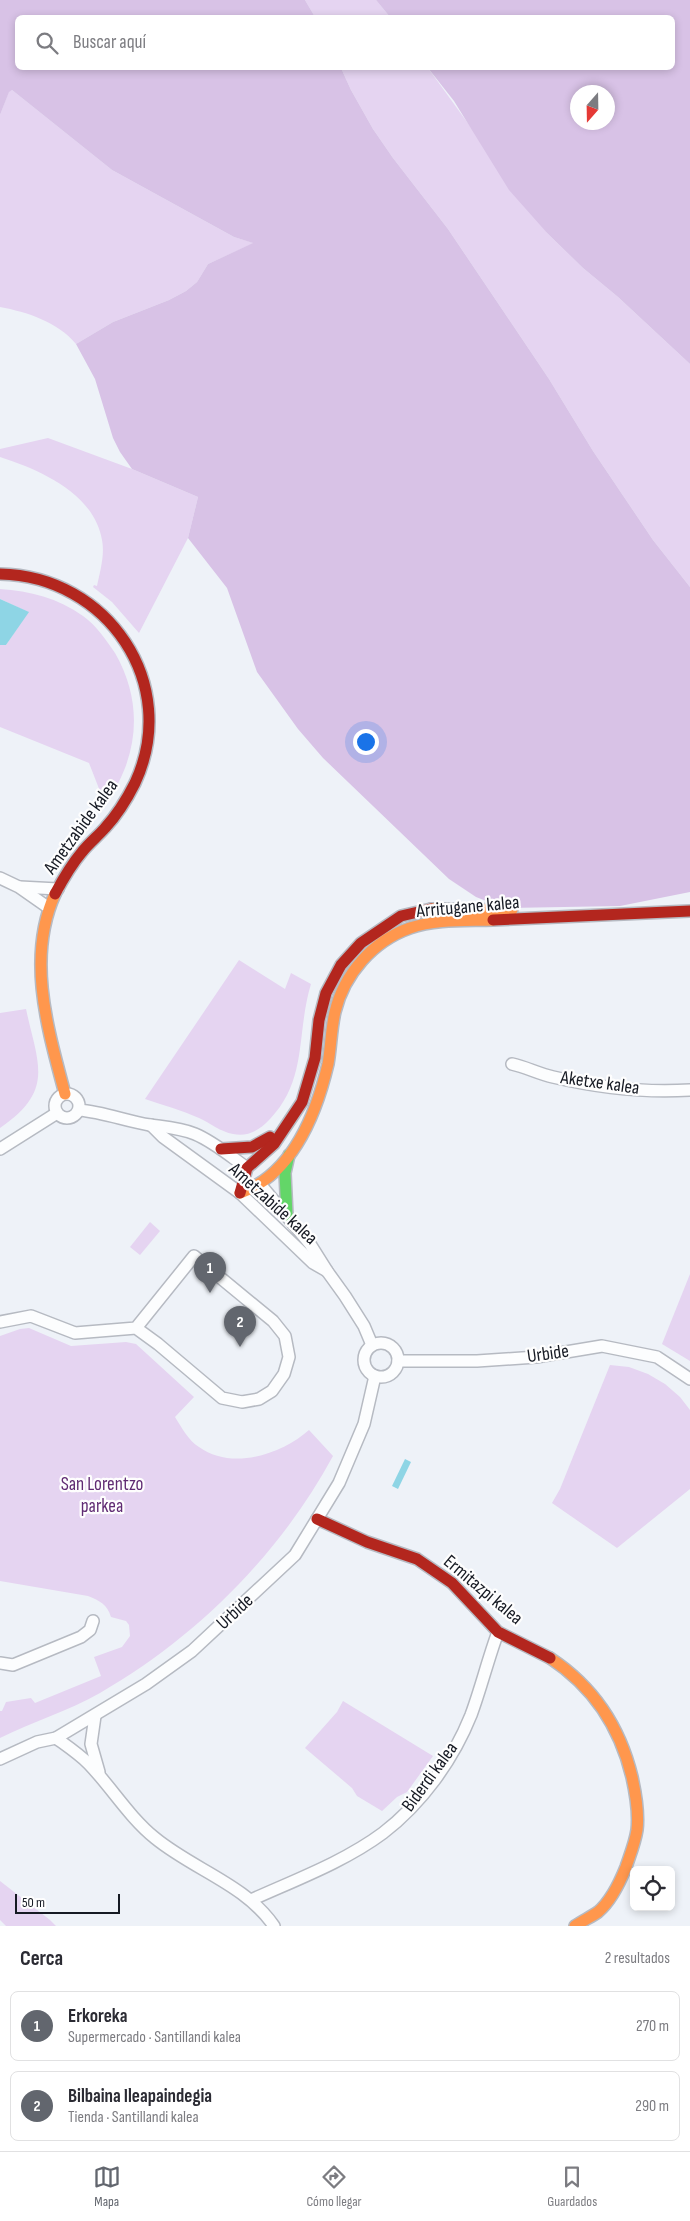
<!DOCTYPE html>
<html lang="es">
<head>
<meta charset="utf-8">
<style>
	body { margin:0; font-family:"Sofia Sans Condensed",sans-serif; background:#f2f2f3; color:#2b2b33 }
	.controls { position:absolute; right:15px; bottom:15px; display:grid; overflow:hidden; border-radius:8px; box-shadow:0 2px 8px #0003 }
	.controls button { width:45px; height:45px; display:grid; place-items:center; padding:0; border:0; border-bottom:1px solid #e1e1e2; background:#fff; color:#2b2b33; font:25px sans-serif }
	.compass { position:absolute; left:570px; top:85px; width:45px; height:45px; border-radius:50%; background:#fff; box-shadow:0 2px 8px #0003; rotate:200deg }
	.scale { position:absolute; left:15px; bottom:12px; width:105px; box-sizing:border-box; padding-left:5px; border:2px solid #161a23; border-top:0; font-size:14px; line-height:18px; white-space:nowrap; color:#161a23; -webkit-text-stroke:4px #fefefe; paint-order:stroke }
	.you { position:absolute; left:365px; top:741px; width:18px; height:18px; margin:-12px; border:4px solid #fff; border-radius:50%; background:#1a73e8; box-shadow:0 0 0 8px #1a73e833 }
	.badge { display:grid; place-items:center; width:32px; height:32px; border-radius:50%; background:#62666e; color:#fff; font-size:16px; font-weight:700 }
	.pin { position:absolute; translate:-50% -41px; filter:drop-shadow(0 1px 2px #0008) }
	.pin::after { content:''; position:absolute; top:26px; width:18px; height:15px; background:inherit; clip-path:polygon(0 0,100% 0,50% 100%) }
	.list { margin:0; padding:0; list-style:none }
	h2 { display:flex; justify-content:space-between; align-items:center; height:65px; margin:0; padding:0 20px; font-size:21px }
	h2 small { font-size:16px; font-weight:400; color:#7c7c81 }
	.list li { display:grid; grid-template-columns:32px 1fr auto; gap:15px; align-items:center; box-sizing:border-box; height:70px; margin:0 10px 10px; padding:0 10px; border:1px solid #e1e1e2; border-radius:8px }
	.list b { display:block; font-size:19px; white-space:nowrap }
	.list p { margin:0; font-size:16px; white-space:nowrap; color:#7c7c81 }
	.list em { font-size:16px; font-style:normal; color:#7c7c81 }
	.icon { flex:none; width:28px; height:28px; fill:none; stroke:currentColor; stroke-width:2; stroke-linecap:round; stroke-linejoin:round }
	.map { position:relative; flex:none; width:690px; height:1926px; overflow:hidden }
	.search { position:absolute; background:#fff; box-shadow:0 2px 8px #0003; left:15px; right:15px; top:15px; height:55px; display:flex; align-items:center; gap:12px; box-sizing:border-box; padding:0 18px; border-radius:8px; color:#7c7c81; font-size:19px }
	.sheet { height:225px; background:#fff }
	nav { display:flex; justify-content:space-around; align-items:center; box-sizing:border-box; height:70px; border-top:1px solid #e1e1e2; background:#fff; font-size:14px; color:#7c7c81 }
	nav a { display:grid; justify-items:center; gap:2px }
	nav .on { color:#62666e }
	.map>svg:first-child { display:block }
	.green { fill:#e5d4f1 }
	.forest { fill:#d8c2e6; fill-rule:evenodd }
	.water { fill:#8ed5e5 }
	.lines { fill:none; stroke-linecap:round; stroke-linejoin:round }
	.street-casing { stroke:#b6bac2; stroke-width:14 }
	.fast-casing { stroke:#b6bac2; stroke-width:14 }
	.slow-casing { stroke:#b6bac2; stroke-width:14 }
	.jam-casing { stroke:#b6bac2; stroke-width:14 }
	.street { stroke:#fcfdfe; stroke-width:11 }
	.fast { stroke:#63d668; stroke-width:11 }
	.slow { stroke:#ff974d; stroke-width:11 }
	.jam { stroke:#b3261e; stroke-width:11 }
	.labels { text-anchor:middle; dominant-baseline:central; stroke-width:4.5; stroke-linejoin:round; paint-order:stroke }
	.street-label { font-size:19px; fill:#161a23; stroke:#fefefe }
	.park-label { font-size:19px; fill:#602b73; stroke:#fefefe }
</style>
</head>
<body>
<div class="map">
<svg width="690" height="1926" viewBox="0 0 690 1926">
	<rect width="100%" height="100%" fill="#eef2f8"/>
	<g class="green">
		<path d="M 305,0 L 376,0 L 390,17 L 315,17 Z"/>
		<path d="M 341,68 L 428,68 L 548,234 L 583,268 L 618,297 L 690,364 L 690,587 L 653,540 L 593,451 L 549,379 L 448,229 L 393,158 L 373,129 L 351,90 Z"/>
		<path d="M 12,90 L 112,170 L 234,237 L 254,243 L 208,264 L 197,282 L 186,291 L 169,300 L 113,322 L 76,344 C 58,322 27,312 0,307 L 0,115 L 9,91 Z"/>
		<path d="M 48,438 L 132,469 L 198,497 L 188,538 L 139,633 L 112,602 L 93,587 L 94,585 L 97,586 C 100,571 105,555 102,540 C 94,493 40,470 0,457 L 0,449 Z"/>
		<path d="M 0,589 C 30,591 58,598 83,616 C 96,625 106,640 115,653 C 144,703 139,758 105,804 L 89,763 L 0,727 L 0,645 L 6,645 L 28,612 L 0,599 Z"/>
		<path d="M 239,960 L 285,989 L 291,973 L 311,984 C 296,1033 308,1079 270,1119 C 260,1130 248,1137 233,1134 C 221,1132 210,1123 199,1118 C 181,1110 163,1105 145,1099 Z"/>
		<path d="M 26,1009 C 38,1065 55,1090 0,1128 L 0,1013 Z"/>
		<path d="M 150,1222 L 160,1231 L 140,1255 L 130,1247 Z"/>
		<path d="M 690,1274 L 690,1361 L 662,1344 Z"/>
		<path d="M 29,1328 L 71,1346 L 126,1342 L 136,1344 L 194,1397 L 175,1417 C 182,1428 188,1440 199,1447 C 232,1471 282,1454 309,1430 L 333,1456 C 280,1554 196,1638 100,1693 C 68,1711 32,1722 0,1738 L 0,1711 L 2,1711 L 6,1702 L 31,1698 L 35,1703 L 101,1676 L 94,1657 L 122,1647 L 130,1636 L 129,1625 L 126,1621 L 111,1617 C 107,1604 100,1601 88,1596 L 0,1581 L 0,1336 L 20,1329 Z"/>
		<path d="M 610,1365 L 629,1367 L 648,1374 L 665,1384 L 680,1397 L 690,1410 L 690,1489 L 617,1548 L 552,1503 L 560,1489 Z"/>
		<path d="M 343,1701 L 433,1756 L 407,1792 L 397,1797 L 382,1811 L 357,1796 L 352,1788 L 305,1748 L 337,1712 Z"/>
		<path d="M 0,1881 L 50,1920 L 56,1926 L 6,1926 L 0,1920 Z"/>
	</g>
	<g class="forest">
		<path d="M 0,0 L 305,0 L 315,17 L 18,18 L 18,68 L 341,68 L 351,90 L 373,129 L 393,158 L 448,229 L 549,379 L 593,451 L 653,540 L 690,587 L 690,892 L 620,906 L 505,908 L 476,897 L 449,879 L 323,758 L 298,729 L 257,672 L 227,588 L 188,538 L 198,497 L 132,469 L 120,452 L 113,438 L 95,379 L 76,344 L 113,322 L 169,300 L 186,291 L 197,282 L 208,264 L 253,243 L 234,237 L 112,170 L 12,90 L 9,92 L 0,115 L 0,130 Z"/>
		<path d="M 376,0 L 690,0 L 690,364 L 618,297 L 583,268 L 548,234 L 509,190 L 454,101 L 428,68 L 672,68 L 672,18 L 390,17 ZM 578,92 L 608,92 L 608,122 L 578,122 Z"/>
	</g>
	<g class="water">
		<path d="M 0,599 L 29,612 L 6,645 L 0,645 Z"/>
		<path d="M 405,1459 L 411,1462 L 398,1489 L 392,1486 Z"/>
	</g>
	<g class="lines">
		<g class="street-casing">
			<g id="street">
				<path d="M 0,878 L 19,887 L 49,908"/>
				<path d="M 20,887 L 58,889"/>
				<path d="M 512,1064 C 526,1067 539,1074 553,1077 C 596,1087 645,1093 690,1090"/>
				<circle cx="67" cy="1106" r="12"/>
				<path d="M 79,1110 C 103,1112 126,1121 150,1125 C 165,1127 181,1128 195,1134 C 214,1142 230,1156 247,1168"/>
				<path d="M 151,1125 L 163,1137 L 240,1193 L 313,1263 L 327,1271"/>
				<path d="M 0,1149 L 57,1113"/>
				<path d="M 260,1184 L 310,1244 L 327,1271 L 345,1296 L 364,1326 L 372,1345"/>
				<path d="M 0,1322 L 31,1316 L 75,1333 L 136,1328 L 158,1344 L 222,1398 L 242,1402 L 259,1399 L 272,1391 L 284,1374 L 289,1357 L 285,1336 L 273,1321 L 194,1256 L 136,1328"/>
				<circle cx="381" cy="1360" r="17"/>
				<path d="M 398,1361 L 477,1361 L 536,1357 L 602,1346 L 657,1357 L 690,1379"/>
				<path d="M 0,1663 L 13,1665 L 81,1637 L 90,1630 L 93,1621"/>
				<path d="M 95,1716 L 91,1744 L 99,1772"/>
				<path d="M 56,1738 C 67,1746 79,1754 89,1764 C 112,1788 129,1817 155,1838 C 194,1870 245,1884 274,1926"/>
				<path d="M 0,1759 L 37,1742 L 56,1738 L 146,1684 L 192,1651 L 295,1555 L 339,1483 L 364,1424 L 375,1376"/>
				<path d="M 251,1900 C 295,1880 344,1862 383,1833 C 422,1803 453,1760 471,1715 C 481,1688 488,1659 498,1632"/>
			</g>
		</g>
		<g class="fast-casing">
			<path id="fast" d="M 287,1215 L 285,1173 L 289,1155"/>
		</g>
		<g class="slow-casing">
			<g id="slow">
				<path d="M 55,894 C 26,958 48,1030 65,1094"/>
				<path d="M 431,909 L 512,910"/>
				<path d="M 240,1193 C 293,1174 316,1115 328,1064 C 331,1047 331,1029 335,1012 C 344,974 373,941 410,928 C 436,919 466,921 493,920"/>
				<path d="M 550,1658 C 594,1687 620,1727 632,1777 C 636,1795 639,1813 637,1830 C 635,1843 630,1855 626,1867 C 620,1882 611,1901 598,1912 C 591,1917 582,1921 575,1926"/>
			</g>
		</g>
		<g class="jam-casing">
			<g id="jam">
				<path d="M 0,574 C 108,576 181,684 135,783 C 127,799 117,815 105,828 C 98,836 89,843 82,852 C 71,865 63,879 55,894"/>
				<path d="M 493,920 L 690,911"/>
				<path d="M 221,1149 L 252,1147 L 270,1137"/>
				<path d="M 240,1193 L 247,1168 L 274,1144 L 302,1102 L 315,1058 L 319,1020 L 326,993 L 341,965 L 361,943 L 401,916 L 431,909"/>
				<path d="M 317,1519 L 367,1542 L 417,1559 L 452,1583 L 498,1632 L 550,1658"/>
			</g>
		</g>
		<use href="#street" class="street"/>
		<use href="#fast" class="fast"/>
		<use href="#slow" class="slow"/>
		<use href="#jam" class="jam"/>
	</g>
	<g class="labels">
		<g class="street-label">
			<text transform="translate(81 827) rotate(-54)">Ametzabide kalea</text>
			<text transform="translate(468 907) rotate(-5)">Arritugane kalea</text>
			<text transform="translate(600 1083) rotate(8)">Aketxe kalea</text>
			<text transform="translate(273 1204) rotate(42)">Ametzabide kalea</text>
			<text transform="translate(548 1354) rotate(-8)">Urbide</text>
			<text transform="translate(483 1590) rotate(40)">Ermitazpi kalea</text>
			<text transform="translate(235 1612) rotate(-43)">Urbide</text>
			<text transform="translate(430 1777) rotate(-54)">Biderdi kalea</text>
		</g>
		<g class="park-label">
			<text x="102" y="1484">San Lorentzo<tspan x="102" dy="22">parkea</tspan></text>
		</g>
	</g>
</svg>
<div class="controls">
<button><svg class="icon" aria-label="locate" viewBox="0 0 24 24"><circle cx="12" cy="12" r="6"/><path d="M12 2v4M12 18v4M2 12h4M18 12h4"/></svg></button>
</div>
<svg class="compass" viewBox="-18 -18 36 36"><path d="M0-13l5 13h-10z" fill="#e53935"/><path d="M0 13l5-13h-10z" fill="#7c7c81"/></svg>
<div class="scale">50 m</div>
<div class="you"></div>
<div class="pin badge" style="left:210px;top:1293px">1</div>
<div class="pin badge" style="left:240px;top:1347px">2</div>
<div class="search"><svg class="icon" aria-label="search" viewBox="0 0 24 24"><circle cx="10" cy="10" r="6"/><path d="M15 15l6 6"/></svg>Buscar aquí</div>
</div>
<section class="sheet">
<h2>Cerca<small>2 resultados</small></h2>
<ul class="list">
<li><span class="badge">1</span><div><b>Erkoreka</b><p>Supermercado · Santillandi kalea</p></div><em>270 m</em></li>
<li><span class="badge">2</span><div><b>Bilbaina Ileapaindegia</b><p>Tienda · Santillandi kalea</p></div><em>290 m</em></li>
</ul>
</section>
<nav>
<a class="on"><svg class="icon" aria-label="map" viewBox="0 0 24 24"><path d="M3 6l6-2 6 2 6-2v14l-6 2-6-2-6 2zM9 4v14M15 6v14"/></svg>Mapa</a>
<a><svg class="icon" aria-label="directions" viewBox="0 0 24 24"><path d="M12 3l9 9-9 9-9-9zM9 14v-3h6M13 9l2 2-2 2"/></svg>Cómo llegar</a>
<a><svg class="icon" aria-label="saved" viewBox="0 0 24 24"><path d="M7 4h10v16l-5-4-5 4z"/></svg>Guardados</a>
</nav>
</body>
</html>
